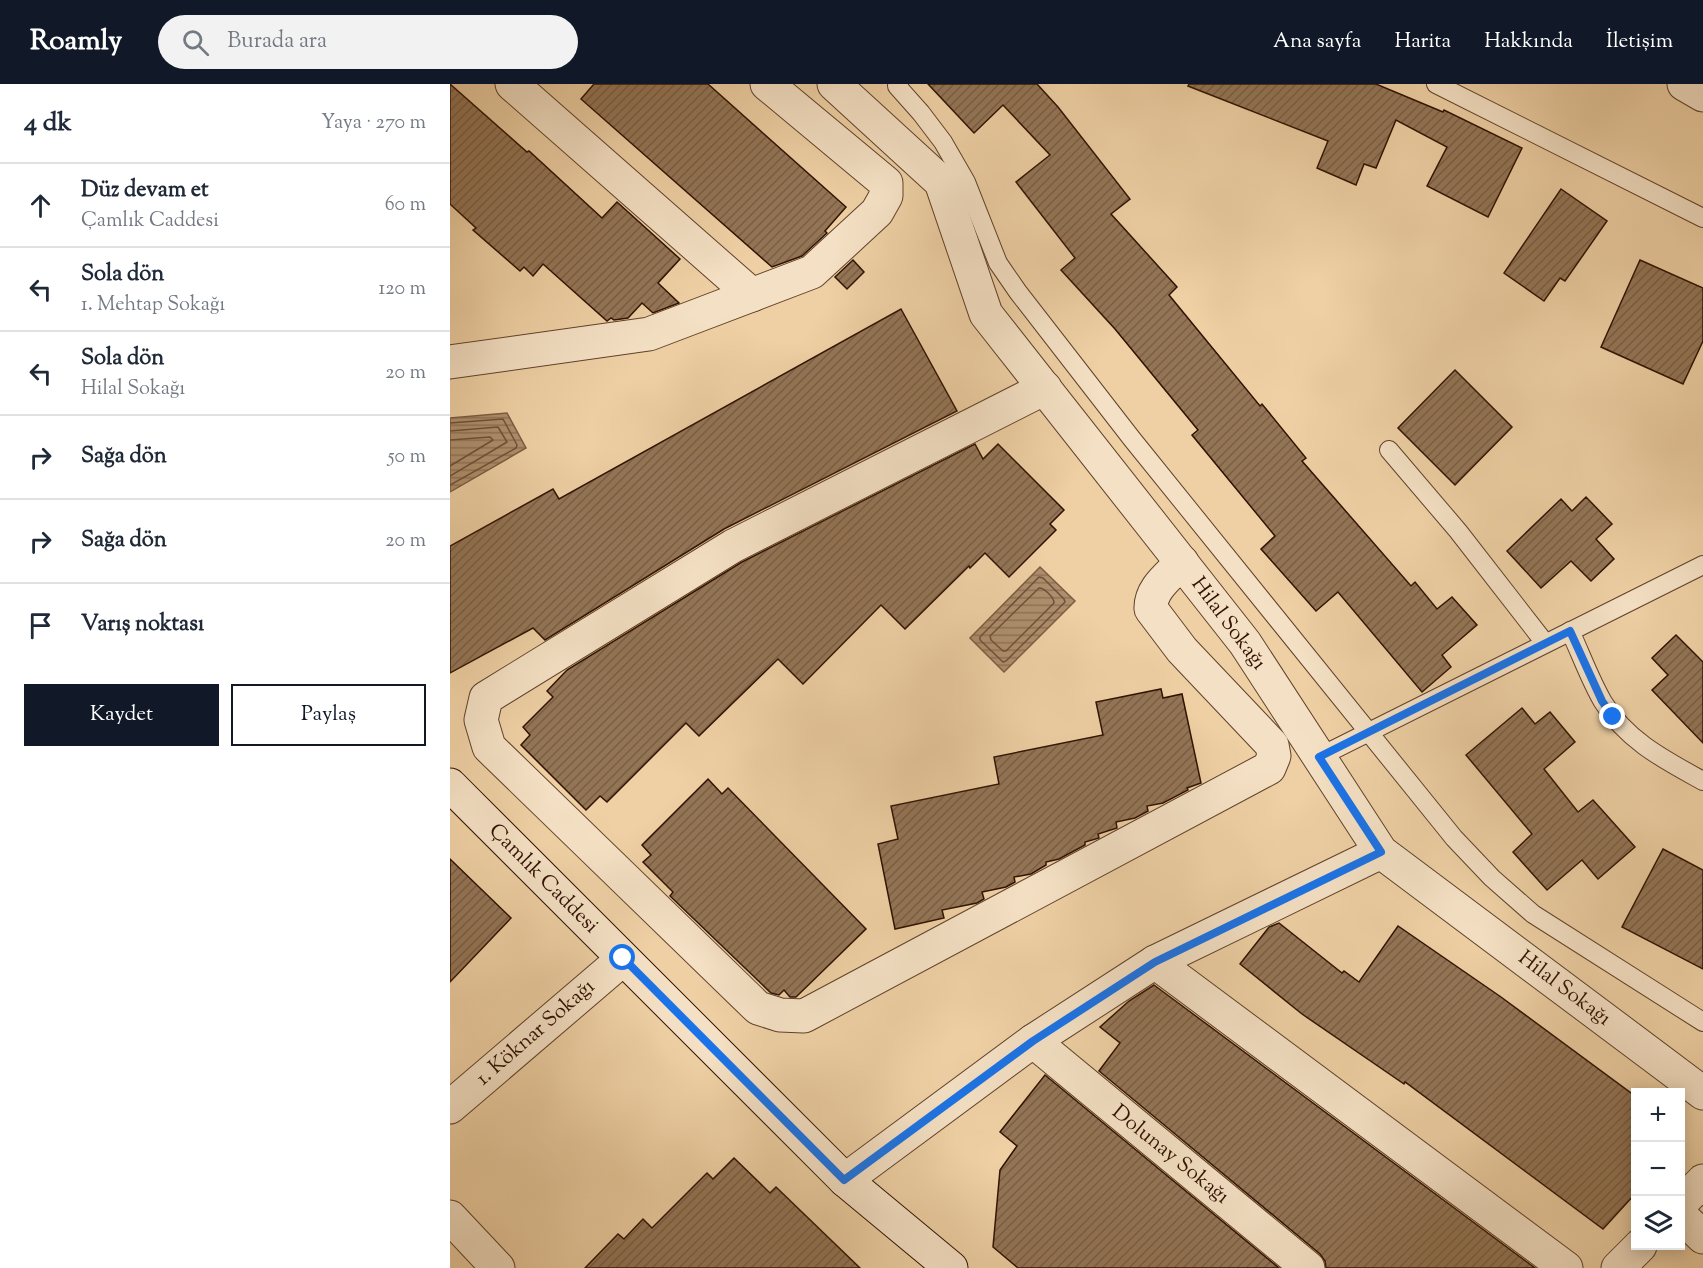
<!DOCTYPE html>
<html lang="tr">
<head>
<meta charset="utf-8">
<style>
	body { margin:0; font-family:"Sorts Mill Goudy",serif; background:#f2f2f3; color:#1f2937 }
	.controls { position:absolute; right:18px; bottom:18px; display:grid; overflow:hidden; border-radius:0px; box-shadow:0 3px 15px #0003 }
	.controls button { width:54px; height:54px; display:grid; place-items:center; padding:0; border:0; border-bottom:2px solid #e0e1e3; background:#fff; color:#1f2937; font:30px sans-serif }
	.stop { position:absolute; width:18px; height:18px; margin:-14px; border:4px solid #1a73e8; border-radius:50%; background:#fff }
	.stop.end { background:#1a73e8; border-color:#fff; box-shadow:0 2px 6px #0008 }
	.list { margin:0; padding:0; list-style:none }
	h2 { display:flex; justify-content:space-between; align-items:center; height:78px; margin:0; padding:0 24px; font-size:26px }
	h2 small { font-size:20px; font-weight:400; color:#747a83 }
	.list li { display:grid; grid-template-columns:39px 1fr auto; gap:18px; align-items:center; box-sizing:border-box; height:84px; padding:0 24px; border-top:2px solid #e0e1e3 }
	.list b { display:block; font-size:22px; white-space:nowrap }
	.list p { margin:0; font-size:20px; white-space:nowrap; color:#747a83 }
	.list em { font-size:20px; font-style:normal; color:#747a83 }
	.actions { display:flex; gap:12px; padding:18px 24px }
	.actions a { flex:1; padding:14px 0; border:2px solid #111827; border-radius:0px; text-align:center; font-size:21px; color:#111827 }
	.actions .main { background:#111827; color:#fff }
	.icon { flex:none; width:33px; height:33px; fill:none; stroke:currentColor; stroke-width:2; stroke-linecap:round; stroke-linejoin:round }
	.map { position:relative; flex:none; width:1253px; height:1184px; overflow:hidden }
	header { display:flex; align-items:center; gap:36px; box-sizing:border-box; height:84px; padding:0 30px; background:#111827; color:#fff }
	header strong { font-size:28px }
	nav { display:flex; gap:33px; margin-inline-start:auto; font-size:21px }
	.search { width:420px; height:54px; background:#f2f2f3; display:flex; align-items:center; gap:15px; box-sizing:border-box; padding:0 21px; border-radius:33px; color:#747a83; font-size:22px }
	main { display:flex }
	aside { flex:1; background:#fff }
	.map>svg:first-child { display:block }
	.water { fill:url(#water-rules); stroke:#7c5d42; stroke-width:1.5 }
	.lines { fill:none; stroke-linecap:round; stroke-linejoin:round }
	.shore { stroke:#705038; stroke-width:1.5 }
	.building { fill:url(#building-hatch); stroke:#311202; stroke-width:1.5 }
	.service-casing { stroke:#60422a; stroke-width:20 }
	.minor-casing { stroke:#60422a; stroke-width:35 }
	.secondary-casing { stroke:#311202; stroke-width:35 }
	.service { stroke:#f4e0c4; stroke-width:18 }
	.minor { stroke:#f4e0c4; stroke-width:33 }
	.secondary { stroke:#f4e0c4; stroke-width:33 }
	.route { stroke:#1a73e8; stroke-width:8 }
	.labels { text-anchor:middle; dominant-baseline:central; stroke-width:4.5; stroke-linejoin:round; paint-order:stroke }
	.street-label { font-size:21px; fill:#311202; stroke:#f4e0c4 }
</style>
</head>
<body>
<header>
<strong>Roamly</strong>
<div class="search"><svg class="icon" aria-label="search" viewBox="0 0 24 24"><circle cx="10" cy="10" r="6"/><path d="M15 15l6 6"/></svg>Burada ara</div>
<nav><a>Ana sayfa</a><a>Harita</a><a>Hakkında</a><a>İletişim</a></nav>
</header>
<main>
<aside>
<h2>4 dk<small>Yaya · 270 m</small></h2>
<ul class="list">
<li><svg class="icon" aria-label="ahead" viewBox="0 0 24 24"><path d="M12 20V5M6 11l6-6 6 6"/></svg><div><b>Düz devam et</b><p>Çamlık Caddesi</p></div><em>60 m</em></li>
<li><svg class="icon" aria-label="left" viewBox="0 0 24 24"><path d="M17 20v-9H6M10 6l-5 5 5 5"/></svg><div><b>Sola dön</b><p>1. Mehtap Sokağı</p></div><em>120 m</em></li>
<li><svg class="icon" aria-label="left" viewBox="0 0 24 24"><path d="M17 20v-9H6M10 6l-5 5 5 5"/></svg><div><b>Sola dön</b><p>Hilal Sokağı</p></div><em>20 m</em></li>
<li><svg class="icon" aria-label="right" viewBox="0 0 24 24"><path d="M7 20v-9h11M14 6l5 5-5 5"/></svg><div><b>Sağa dön</b></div><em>50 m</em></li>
<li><svg class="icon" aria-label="right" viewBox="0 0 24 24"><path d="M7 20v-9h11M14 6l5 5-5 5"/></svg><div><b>Sağa dön</b></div><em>20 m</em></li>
<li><svg class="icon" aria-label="arrive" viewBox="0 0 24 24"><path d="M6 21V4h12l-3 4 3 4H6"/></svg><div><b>Varış noktası</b></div></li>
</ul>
<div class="actions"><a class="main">Kaydet</a><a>Paylaş</a></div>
</aside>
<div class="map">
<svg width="1253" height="1184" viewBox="0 0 1253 1184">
	<defs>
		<pattern id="water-rules" width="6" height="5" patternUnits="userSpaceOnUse" patternTransform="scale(1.5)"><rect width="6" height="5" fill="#ae8f6d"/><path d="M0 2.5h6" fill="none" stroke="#8e7357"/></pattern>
		<pattern id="building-hatch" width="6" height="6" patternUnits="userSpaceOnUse" patternTransform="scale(1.5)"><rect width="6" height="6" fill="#937556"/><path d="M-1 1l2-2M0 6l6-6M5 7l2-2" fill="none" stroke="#795f45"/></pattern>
	</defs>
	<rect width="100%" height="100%" fill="#eed0a4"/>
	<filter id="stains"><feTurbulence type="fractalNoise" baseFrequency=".00333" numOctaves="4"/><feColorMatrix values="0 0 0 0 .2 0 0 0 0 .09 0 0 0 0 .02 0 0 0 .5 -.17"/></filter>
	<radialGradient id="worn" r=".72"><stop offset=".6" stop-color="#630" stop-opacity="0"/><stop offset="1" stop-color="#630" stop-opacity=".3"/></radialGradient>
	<g class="water">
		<path d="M 57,329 L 76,364 L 0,408 L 0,334 Z"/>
		<path d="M 590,483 L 625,517 L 554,588 L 520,554 Z"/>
	</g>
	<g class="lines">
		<g class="shore">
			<path d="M 0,339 L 53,335 L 67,361 L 66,364 L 0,401"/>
			<path d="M 0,347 L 48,343 L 57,358 L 0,392"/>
			<path d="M 0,356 L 40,353 L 43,356 L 0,382"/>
			<path d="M 589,493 L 593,494 L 614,515 L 615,518 L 556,577 L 553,578 L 530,556 L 530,553 Z"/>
			<path d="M 589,504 C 594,504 604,513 604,519 L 556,567 L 553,567 L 541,556 L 540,552 Z"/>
		</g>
	</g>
	<g class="building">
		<path d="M 0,0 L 77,68 L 79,67 L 152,134 L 167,118 L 230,175 L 208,199 L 229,219 L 203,229 L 192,219 L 178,234 L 164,236 L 161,234 L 157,237 L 93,180 L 83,192 L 74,183 L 70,187 L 23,146 L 26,144 L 0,120 Z"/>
		<path d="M 144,0 L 258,0 L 396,123 L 375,147 L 377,149 L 352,172 L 322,183 L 131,15 Z"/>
		<path d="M 478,0 L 587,0 L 608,23 L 680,115 L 661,130 L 727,203 L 719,211 L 810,322 L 812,320 L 856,374 L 852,377 L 961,502 L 965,498 L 987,525 L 1002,513 L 1027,541 L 992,571 L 1001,583 L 972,608 L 888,508 L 866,527 L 811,465 L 825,452 L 742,351 L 748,346 L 665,245 L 611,186 L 625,174 L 566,98 L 600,71 L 553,21 L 524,49 Z"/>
		<path d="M 739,0 L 926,0 L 993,28 L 994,26 L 1072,64 L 1038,133 L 977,102 L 997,63 L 946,36 L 926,84 L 914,80 L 906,101 L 867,84 L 878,57 L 738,2 Z"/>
		<path d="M 1111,105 L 1157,137 L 1115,197 L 1110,194 L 1094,217 L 1054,189 Z"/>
		<path d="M 403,176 L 414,188 L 397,205 L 385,193 Z"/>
		<path d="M 1190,176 L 1253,204 L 1253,257 L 1233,300 L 1151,263 Z"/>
		<path d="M 451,225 L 507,327 L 274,445 L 95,556 L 83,544 L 0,589 L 0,462 L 103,405 L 109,415 Z"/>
		<path d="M 1005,286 L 1062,343 L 1005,401 L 948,344 Z"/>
		<path d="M 525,360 L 533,375 L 548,360 L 614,426 L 600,440 L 606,446 L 559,493 L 535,469 L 520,484 L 519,482 L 455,545 L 431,521 L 353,600 L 328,575 L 249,652 L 236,639 L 157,718 L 150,712 L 136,726 L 71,661 L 80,651 L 73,643 L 103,613 L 97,607 L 117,586 L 292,478 Z"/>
		<path d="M 1136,413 L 1162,440 L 1146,455 L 1164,475 L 1141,497 L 1121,477 L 1091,504 L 1057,467 L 1111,415 L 1122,427 Z"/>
		<path d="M 1226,551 L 1253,578 L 1253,659 L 1202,606 L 1218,591 L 1202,574 Z"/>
		<path d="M 711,605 L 713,614 L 732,610 L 751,699 L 737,704 L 738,706 L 713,719 L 697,722 L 698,727 L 685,734 L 666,738 L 667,744 L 648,750 L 649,754 L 635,758 L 635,761 L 609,775 L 596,778 L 596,781 L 581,790 L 564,793 L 565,798 L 556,803 L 532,808 L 534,815 L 527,819 L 492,826 L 494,834 L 445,845 L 428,760 L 448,755 L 441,722 L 549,700 L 544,673 L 653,651 L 646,618 Z"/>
		<path d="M 1072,624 L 1085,640 L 1100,628 L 1125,658 L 1094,685 L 1128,728 L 1143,716 L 1185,763 L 1148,795 L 1132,776 L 1097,806 L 1063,768 L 1082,750 L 1016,671 Z"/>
		<path d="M 258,695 L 272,710 L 278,704 L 416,845 L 346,913 L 340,913 L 334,906 L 329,911 L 321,909 L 220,812 L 223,808 L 193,778 L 201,771 L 192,761 Z"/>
		<path d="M 1213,765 L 1253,786 L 1253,885 L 1172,843 Z"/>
		<path d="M 0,775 L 61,834 L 0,898 Z"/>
		<path d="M 829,839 L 892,889 L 894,887 L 909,898 L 948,842 L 1051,913 L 1185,1012 L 1185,1110 L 1153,1145 L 955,998 L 954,1000 L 852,930 L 790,880 L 819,843 Z"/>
		<path d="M 704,901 L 1085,1184 L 876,1184 L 875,1177 L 870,1170 L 649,987 L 670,959 L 650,943 L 679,917 Z"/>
		<path d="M 595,991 L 829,1184 L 568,1184 L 543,1163 L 550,1086 L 567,1062 L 550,1048 Z"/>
		<path d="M 284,1074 L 320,1109 L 326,1103 L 410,1184 L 135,1184 L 168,1150 L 174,1155 L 193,1135 L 202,1144 L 257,1089 L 263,1095 Z"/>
	</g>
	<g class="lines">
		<g class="service-casing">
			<g id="service">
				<path d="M 449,0 L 447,2 L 471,29 L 493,58 L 516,98 L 548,179 L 568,208 L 682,355 L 1004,754 L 1042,794 L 1083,830 L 1253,938"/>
				<path d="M 986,0 L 1253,134"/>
				<path d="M 939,366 L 1008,447 L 1095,559"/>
				<path d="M 1120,547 C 1131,570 1140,596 1153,618 C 1177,657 1215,676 1253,697"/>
				<path d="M 869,673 L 1253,481"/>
			</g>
		</g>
		<g class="minor-casing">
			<g id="minor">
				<path d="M 62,0 L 302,211"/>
				<path d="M 384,0 L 491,98 L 536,230 L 795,559 L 931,768 L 1253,1009"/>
				<path d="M 1234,0 L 1253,11"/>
				<path d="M 0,278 L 199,250 L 362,188 L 427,128 L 436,112 L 436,99 L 317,0"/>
				<path d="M 595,304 L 283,462 L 36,614 L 31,636 L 39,663 L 308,924 L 330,931 L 354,932 L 819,684 L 824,672 L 822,661 L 732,566 L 701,525 C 700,505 719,492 732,478"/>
				<path d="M 705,878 L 1116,1184"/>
				<path d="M 583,957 L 858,1184"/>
				<path d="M 0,1023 L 173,875"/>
				<path d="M 395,1096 L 583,957 L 705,878 L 931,768"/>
				<path d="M 1230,1120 L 1253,1097"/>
				<path d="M 1230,1131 L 1253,1153"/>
				<path d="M 0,1133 L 48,1184"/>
				<path d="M 1168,1184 L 1190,1162"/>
			</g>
		</g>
		<g class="secondary-casing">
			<path id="secondary" d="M 0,701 L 395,1096 L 501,1184"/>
		</g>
		<use href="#service" class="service"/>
		<use href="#minor" class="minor"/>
		<use href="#secondary" class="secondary"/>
	</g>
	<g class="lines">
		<path class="route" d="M 173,874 L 394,1096 L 583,957 L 705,878 L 931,768 L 869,673 L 1120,547 L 1152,617 L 1163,633"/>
	</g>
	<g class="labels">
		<g class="street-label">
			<text transform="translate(778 540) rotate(53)">Hilal Sokağı</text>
			<text transform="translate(93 795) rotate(45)">Çamlık Caddesi</text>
			<text transform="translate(1114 905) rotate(37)">Hilal Sokağı</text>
			<text transform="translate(86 949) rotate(-41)">1. Köknar Sokağı</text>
			<text transform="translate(720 1071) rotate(39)">Dolunay Sokağı</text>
		</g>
	</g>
	<rect width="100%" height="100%" filter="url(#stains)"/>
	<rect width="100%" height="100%" fill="url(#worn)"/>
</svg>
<div class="controls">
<button>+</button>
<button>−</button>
<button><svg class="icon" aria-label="layers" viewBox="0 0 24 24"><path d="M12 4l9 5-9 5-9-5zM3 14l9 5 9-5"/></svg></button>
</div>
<div class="stop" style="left:173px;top:874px"></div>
<div class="stop end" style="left:1163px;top:633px"></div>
</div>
</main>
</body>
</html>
